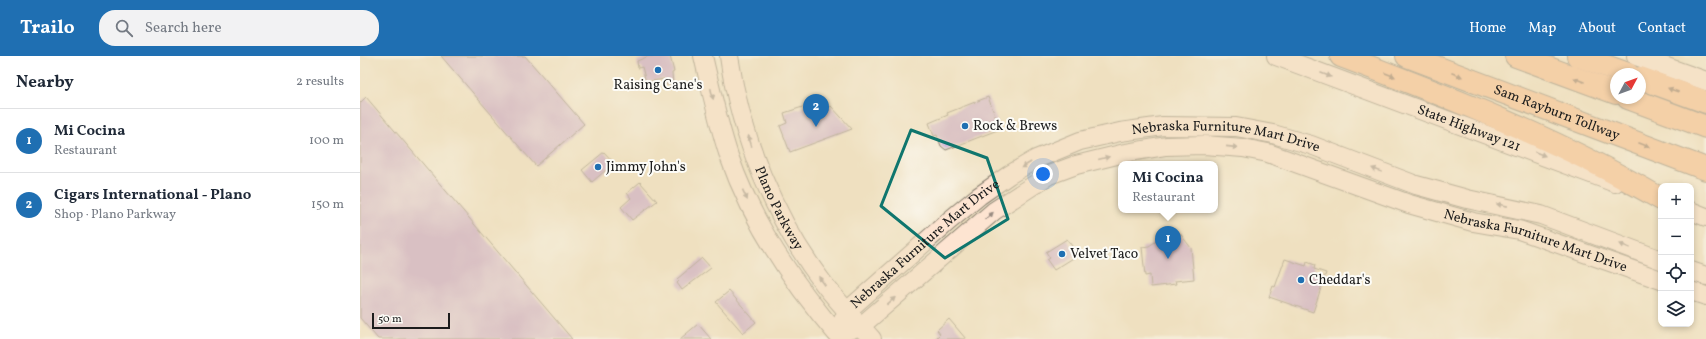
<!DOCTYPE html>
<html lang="en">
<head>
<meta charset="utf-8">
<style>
	body { margin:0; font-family:Vollkorn,serif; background:#f2f2f3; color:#1f2937 }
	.controls { position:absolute; right:12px; bottom:12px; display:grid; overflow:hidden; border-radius:8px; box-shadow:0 2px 6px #0003 }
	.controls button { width:36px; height:36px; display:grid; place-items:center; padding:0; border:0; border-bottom:1px solid #e0e1e3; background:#fff; color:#1f2937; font:20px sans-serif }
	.compass { position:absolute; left:1250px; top:12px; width:36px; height:36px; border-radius:50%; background:#fff; box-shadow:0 2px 6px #0003; rotate:49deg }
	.scale { position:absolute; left:12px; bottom:10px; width:78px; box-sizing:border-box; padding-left:4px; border:2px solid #1c1c1c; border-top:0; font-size:11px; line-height:14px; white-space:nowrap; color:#1c1c1c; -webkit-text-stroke:3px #fdfcf7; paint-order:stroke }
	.you { position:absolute; left:683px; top:118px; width:14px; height:14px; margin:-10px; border:3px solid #fff; border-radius:50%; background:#1a73e8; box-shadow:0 0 0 6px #1a73e833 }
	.badge { display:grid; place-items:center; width:26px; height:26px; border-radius:50%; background:#1f6fb2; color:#fff; font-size:13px; font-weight:700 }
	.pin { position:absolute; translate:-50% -33px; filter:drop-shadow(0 1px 2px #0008) }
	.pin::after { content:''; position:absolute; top:21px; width:14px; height:12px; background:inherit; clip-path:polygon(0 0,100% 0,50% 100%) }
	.popup { position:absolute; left:758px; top:105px; width:100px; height:52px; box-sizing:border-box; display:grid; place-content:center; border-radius:8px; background:#fff; filter:drop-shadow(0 1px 3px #0005); font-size:13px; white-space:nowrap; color:#747a83 }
	.popup b { font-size:15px; color:#1f2937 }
	.popup::after { content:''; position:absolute; left:50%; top:100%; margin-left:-8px; border:8px solid transparent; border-top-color:#fff }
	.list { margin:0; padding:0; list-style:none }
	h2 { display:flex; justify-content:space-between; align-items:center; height:52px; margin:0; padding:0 16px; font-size:17px }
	h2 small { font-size:13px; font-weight:400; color:#747a83 }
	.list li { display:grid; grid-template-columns:26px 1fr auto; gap:12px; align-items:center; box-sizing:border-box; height:64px; padding:0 16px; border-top:1px solid #e0e1e3 }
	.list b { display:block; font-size:15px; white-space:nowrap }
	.list p { margin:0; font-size:13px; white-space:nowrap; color:#747a83 }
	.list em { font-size:13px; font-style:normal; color:#747a83 }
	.icon { flex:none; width:22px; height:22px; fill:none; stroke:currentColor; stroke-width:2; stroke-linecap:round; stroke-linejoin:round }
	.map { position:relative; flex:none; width:1346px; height:283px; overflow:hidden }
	header { display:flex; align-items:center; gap:24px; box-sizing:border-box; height:56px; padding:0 20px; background:#1f6fb2; color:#fff }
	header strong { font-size:19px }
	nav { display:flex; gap:22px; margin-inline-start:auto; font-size:14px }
	.search { width:280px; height:36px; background:#f2f2f3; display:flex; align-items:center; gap:10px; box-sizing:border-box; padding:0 14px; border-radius:16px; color:#747a83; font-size:15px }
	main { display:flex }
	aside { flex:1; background:#fff }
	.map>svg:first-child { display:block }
	.building { fill:#bf99c7 }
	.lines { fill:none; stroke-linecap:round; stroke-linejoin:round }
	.secondary-casing { stroke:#867e6e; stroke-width:20 }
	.highway-casing { stroke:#867e6e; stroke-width:24 }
	.secondary { stroke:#fde4d1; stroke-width:18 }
	.highway { stroke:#fabc8b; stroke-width:22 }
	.oneway { fill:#988a80 }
	.oneway2 { fill:#8b6c54 }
	.marked { fill:none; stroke:#0f766e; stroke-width:3; stroke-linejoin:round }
	.poi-dot { fill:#1f6fb2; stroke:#fdfcf7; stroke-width:1.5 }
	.labels { text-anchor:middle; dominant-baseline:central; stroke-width:4; stroke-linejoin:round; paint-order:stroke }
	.poi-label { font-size:14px; fill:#1c1c1c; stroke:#fdfcf7; text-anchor:start }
	.street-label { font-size:14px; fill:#1c1c1c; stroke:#fdfcf7 }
</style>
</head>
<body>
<header>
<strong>Trailo</strong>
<div class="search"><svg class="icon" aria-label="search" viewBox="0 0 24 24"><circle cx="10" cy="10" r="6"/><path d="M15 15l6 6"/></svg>Search here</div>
<nav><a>Home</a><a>Map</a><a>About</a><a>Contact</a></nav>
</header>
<main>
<aside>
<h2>Nearby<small>2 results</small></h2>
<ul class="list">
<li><span class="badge">1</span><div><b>Mi Cocina</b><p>Restaurant</p></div><em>100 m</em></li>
<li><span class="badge">2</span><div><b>Cigars International - Plano</b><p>Shop · Plano Parkway</p></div><em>150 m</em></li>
</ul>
</aside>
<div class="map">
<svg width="1346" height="283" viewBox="0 0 1346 283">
	<rect width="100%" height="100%" fill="#fdfcf7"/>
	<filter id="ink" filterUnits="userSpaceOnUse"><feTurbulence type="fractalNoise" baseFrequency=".025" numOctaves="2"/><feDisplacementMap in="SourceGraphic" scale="8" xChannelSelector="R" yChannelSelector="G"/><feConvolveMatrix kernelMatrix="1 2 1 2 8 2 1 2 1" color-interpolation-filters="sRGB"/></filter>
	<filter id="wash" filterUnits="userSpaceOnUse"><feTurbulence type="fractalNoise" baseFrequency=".012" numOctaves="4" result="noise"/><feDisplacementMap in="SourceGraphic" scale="16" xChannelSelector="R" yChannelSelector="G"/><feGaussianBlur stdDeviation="0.9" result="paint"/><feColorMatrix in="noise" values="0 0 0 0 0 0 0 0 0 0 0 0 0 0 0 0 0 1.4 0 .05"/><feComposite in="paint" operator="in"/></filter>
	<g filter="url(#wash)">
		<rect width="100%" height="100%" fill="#efe0c0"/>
		<g id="blocks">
			<g class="building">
				<path d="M 81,0 L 165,0 L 224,68 L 176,110 Z"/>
				<path d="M 289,0 L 310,0 L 314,16 L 312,17 L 313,28 L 305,29 L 304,23 L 286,26 L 282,11 L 278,12 L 277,5 Z"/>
				<path d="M 6,41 L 212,283 L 18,283 L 0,262 L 0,47 Z"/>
				<path d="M 628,41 L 640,73 L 586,94 L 581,90 L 577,79 L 574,80 L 569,67 L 588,59 L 587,57 Z"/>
				<path d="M 461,45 L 464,52 L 471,50 L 492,73 L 430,96 L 420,70 L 427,67 L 424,57 Z"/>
				<path d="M 244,96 L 254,107 L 232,126 L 222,114 Z"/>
				<path d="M 280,126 L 297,145 L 272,164 L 261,151 L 271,142 L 267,137 Z"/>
				<path d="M 819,176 L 831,192 L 834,223 L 815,225 L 816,228 L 791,231 L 790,219 L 785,220 L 782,191 L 789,190 L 804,180 L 807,184 Z"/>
				<path d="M 707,183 L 718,199 L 694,214 L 687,204 L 690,202 L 686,196 Z"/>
				<path d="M 342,202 L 351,212 L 322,234 L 317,227 L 319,225 L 317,223 Z"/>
				<path d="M 925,203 L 946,210 L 947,206 L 955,209 L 954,213 L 966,217 L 953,256 L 909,241 L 913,230 L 915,231 Z"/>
				<path d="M 369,235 L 396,266 L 383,277 L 356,246 Z"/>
				<path d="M 589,263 L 606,283 L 575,283 L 580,278 L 577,274 Z"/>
				<path d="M 338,268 L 351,283 L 320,283 Z"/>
			</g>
		</g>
	</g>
	<g filter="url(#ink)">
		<use href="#blocks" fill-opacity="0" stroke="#867e6e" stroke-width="1"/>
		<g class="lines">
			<g class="secondary-casing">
				<g id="secondary">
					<path d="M 343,0 C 351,34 358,67 369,100 C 393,169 434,229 481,283"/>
					<path id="s1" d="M 369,0 C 380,80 415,164 464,228 C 479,247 496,265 512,283"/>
					<path id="s2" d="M 916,0 L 1255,127"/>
					<path d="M 1276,0 L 1346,25"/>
					<path d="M 1331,155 L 1346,161"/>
					<path d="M 1331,215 L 1346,220"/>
					<path d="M 1331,235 L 1346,240"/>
					<path id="s3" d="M 477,278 L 487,255 L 590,164 L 619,140 L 649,119 L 676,103 L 720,85 L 760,76 L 803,70 L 876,71 L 913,78 L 951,89 L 1056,129 L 1107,143 L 1181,159 L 1301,204"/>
					<path id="s4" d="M 477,278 L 501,270 L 634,155 L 689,119 L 716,109 L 765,97 L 806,90 L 844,89 L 883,92 L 908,97 L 1049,148 L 1113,166 L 1159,174 L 1301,224"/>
				</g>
			</g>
			<g class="highway-casing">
				<g id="highway">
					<path d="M 981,0 C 1090,41 1200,84 1301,143"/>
					<path id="s5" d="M 1047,0 L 1346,113"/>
					<path d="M 1156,0 L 1256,37"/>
					<path d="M 1218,0 L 1268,18"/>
					<path d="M 1280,22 L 1346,46"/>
					<path d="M 1268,42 L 1346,71"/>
				</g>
			</g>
			<use href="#secondary" class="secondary"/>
			<use href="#highway" class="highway"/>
		</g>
		<defs><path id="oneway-solid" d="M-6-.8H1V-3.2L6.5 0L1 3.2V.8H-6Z"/></defs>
		<g class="oneway">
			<use href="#oneway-solid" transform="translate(966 19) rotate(21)"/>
			<use href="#oneway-solid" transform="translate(352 38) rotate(77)"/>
			<use href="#oneway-solid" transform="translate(390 85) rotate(-107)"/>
			<use href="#oneway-solid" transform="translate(872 91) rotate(6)"/>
			<use href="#oneway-solid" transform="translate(1180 98) rotate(21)"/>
			<use href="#oneway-solid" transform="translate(744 102) rotate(-14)"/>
			<use href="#oneway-solid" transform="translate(666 109) rotate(150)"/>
			<use href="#oneway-solid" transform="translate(1017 114) rotate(-159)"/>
			<use href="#oneway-solid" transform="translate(385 139) rotate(65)"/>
			<use href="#oneway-solid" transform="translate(1142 149) rotate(-169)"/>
			<use href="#oneway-solid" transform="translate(629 160) rotate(-42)"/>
			<use href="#oneway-solid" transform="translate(1265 190) rotate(-158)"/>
			<use href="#oneway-solid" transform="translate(462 225) rotate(-126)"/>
			<use href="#oneway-solid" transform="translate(531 245) rotate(-41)"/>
		</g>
		<g class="oneway2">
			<use href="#oneway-solid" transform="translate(1030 19) rotate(21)"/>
			<use href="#oneway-solid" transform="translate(1097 19) rotate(21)"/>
			<use href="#oneway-solid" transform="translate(1219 24) rotate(-159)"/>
			<use href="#oneway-solid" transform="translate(1313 34) rotate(-160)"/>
			<use href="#oneway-solid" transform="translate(1284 89) rotate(21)"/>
		</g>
	</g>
	<path d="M0 0H1346V283H0ZM 551,74 L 627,102 L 648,163 L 585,202 L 521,150 Z" fill="#efe0c0" fill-opacity=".55" fill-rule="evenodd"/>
	<path class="marked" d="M 551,74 L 627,102 L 648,163 L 585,202 L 521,150 Z"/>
	<g class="poi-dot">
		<circle cx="298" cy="14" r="4"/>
		<circle cx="605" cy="70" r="4"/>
		<circle cx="238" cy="111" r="4"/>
		<circle cx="702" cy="198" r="4"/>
		<circle cx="941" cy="224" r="4"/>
	</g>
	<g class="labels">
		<g class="poi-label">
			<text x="298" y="29" text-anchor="middle">Raising Cane's</text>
			<text x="613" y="70">Rock &amp; Brews</text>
			<text x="246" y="111">Jimmy John's</text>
			<text x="710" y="198">Velvet Taco</text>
			<text x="949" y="224">Cheddar's</text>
		</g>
		<g class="street-label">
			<text stroke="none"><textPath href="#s5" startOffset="160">Sam Rayburn Tollway</textPath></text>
			<text stroke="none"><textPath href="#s2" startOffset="206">State Highway 121</textPath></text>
			<text stroke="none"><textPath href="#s3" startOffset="464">Nebraska Furniture Mart Drive</textPath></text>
			<text stroke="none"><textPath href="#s1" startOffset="161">Plano Parkway</textPath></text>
			<text stroke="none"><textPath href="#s4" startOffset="772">Nebraska Furniture Mart Drive</textPath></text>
			<text stroke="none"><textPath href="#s3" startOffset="128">Nebraska Furniture Mart Drive</textPath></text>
		</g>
	</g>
</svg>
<div class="controls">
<button>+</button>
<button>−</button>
<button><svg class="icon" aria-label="locate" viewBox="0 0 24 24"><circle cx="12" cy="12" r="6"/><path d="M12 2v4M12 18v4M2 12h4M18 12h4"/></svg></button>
<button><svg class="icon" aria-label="layers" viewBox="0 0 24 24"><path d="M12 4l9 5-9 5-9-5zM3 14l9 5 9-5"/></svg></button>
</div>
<svg class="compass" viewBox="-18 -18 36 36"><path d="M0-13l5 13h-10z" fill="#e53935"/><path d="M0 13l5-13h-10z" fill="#747a83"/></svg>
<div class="scale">50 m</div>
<div class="you"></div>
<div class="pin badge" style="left:808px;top:203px">1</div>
<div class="popup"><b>Mi Cocina</b>Restaurant</div>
<div class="pin badge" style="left:456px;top:71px">2</div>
</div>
</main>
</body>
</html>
